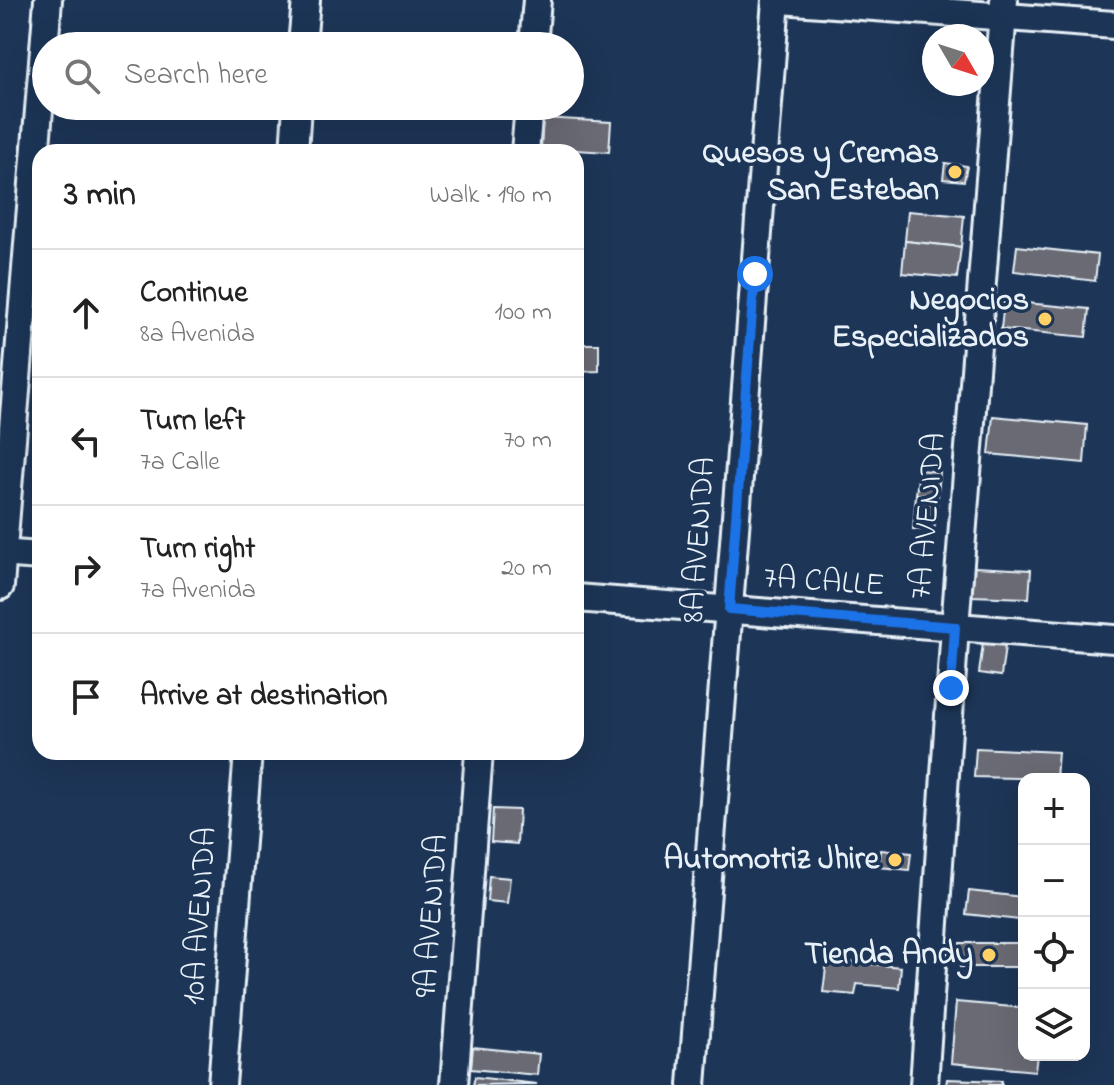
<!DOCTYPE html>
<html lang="en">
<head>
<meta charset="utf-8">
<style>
	body { margin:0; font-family:"Indie Flower",sans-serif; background:#f2f2f2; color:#222 }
	.controls { position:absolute; right:24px; bottom:24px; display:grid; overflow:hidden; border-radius:16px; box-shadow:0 8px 32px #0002 }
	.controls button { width:72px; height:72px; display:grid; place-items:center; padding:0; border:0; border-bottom:2px solid #e0e0e0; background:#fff; color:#222; font:40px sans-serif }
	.compass { position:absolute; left:922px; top:24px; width:72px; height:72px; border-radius:50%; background:#fff; box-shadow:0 8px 32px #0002; rotate:129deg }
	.stop { position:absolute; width:24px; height:24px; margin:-18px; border:6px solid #1a73e8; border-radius:50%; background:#fff }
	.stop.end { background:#1a73e8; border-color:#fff; box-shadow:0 2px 8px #0008 }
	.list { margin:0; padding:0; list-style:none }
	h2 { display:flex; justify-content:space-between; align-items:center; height:104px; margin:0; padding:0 32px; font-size:34px }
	h2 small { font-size:26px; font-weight:400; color:#767676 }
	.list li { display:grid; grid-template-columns:52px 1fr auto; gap:24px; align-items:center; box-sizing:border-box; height:128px; padding:0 32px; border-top:2px solid #e0e0e0 }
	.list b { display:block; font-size:30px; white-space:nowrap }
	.list p { margin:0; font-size:26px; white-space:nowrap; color:#767676 }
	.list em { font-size:26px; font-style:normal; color:#767676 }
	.icon { flex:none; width:44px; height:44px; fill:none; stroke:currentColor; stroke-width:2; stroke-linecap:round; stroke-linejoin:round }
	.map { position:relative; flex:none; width:1114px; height:1085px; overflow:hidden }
	.search { position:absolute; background:#fff; box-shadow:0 8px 32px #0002; left:32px; top:32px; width:552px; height:88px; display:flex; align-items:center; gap:20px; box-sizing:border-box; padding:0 28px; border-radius:44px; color:#767676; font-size:30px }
	.panel { position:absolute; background:#fff; box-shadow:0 8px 32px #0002; left:32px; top:144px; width:552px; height:616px; border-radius:24px }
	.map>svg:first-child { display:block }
	.building { fill:#696a73; stroke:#e8f1f8; stroke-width:2 }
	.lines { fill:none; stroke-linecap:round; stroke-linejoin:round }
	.street-casing { stroke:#e8f1f8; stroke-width:32 }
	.street { stroke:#1d3557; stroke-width:26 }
	.route { stroke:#1a73e8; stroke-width:10 }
	.poi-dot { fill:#ffd166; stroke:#1d3557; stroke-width:3 }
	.labels { text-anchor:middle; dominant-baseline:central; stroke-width:7; stroke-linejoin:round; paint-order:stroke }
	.poi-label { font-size:32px; font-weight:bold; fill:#e8f1f8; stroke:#1d3557; text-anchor:end }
	.street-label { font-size:32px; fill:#e8f1f8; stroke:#1d3557 }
</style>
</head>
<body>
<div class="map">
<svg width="1114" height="1085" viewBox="0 0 1114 1085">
	<rect width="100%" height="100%" fill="#1d3557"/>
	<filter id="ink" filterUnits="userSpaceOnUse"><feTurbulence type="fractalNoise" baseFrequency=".0125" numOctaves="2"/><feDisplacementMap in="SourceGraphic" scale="16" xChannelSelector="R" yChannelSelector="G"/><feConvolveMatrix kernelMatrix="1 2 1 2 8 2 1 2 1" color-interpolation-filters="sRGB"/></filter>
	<g filter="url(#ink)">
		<g class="building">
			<path d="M 543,118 L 611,122 L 609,152 L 541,148 Z"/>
			<path d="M 945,163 L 967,166 L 964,181 L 943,179 Z"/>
			<path d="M 908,211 L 964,216 L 961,247 L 905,241 Z"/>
			<path d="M 905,241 L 961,247 L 957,278 L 902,273 Z"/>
			<path d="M 1017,246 L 1098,255 L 1095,281 L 1014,271 Z"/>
			<path d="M 1004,301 L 1089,309 L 1086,337 L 1001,329 Z"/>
			<path d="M 576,344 L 599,344 L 599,371 L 576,372 Z"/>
			<path d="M 993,416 L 1087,425 L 1084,463 L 989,454 Z"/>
			<path d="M 919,470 L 940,472 L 938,496 L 916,494 Z"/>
			<path d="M 916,494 L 938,496 L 934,531 L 913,529 Z"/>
			<path d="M 974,567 L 1031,570 L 1029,598 L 972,596 Z"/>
			<path d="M 984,636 L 1006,639 L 1001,676 L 979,673 Z"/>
			<path d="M 976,748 L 1058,752 L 1056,779 L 974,777 Z"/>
			<path d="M 493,809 L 519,810 L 517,844 L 491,842 Z"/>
			<path d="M 881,850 L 911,853 L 909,870 L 879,867 Z"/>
			<path d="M 489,876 L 510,878 L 507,903 L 487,901 Z"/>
			<path d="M 969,891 L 1022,897 L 1019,920 L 966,914 Z"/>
			<rect x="960" y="943" width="58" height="24"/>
			<path d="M 827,960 L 901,967 L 899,988 L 857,984 L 855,995 L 823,992 Z"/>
			<path d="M 956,1002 L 1024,1008 L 1024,1055 L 1037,1055 L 1035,1071 L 951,1063 Z"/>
			<path d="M 473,1047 L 539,1054 L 537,1075 L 471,1069 Z"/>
			<path d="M 475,1077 L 537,1084 L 473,1085 Z"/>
			<path d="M 947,1079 L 1002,1081 L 1002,1085 L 946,1085 Z"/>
		</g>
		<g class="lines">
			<g class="street-casing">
				<g id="street">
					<path d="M 781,0 L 1114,25"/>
					<path d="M 302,46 L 306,0"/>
					<path d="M 533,46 L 537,0"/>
					<path d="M 294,152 L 297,106"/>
					<path d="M 525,152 L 529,106"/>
					<path d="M 0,553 L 40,556"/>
					<path d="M 0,586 L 48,0"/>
					<path d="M 576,598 L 1114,639"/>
					<path d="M 222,1085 L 248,752"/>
					<path d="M 454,1085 L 479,752"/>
					<path d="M 692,1085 L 776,0"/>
					<path d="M 924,1085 L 955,627 L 1004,0"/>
				</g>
			</g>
			<use href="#street" class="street"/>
		</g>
	</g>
	<g class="lines" filter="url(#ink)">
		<path class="route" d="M 755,274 L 729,609 L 955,627 L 951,688"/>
	</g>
	<g class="poi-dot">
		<circle cx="955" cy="172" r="8"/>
		<circle cx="1045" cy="319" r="8"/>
		<circle cx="895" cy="860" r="8"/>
		<circle cx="989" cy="955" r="8"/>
	</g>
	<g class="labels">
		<g class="poi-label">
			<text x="939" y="154">Quesos y Cremas<tspan x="939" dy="37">San Esteban</tspan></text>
			<text x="1029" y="301">Negocios<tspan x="1029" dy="37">Especializados</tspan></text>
			<text x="879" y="860">Automotriz Jhire</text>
			<text x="973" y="955">Tienda Andy</text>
		</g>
		<g class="street-label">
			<text transform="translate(929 516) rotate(-85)">7A AVENIDA</text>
			<text transform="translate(700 540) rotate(-86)">8A AVENIDA</text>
			<text transform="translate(824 583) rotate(4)">7A CALLE</text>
			<text transform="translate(201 916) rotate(-86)">10A AVENIDA</text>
			<text transform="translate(433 916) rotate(-86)">9A AVENIDA</text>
		</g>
	</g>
</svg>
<div class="controls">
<button>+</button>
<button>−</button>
<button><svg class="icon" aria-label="locate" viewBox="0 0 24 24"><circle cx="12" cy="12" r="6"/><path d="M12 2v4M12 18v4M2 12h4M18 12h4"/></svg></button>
<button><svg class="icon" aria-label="layers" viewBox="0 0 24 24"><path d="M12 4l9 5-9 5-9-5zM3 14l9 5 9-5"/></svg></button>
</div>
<svg class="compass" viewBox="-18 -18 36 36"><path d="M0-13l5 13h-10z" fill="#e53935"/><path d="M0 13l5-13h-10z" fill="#767676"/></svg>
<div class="stop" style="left:755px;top:274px"></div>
<div class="stop end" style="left:951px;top:688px"></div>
<div class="search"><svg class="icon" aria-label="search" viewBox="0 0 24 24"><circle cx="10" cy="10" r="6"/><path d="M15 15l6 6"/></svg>Search here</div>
<section class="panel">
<h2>3 min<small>Walk · 190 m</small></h2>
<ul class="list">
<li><svg class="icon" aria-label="ahead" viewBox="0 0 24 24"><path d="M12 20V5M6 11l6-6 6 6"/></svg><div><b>Continue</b><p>8a Avenida</p></div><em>100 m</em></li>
<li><svg class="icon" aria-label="left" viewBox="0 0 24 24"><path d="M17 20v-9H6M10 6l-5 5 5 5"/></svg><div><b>Turn left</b><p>7a Calle</p></div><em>70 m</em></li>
<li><svg class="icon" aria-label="right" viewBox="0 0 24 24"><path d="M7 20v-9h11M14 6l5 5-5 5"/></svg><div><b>Turn right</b><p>7a Avenida</p></div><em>20 m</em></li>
<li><svg class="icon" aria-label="arrive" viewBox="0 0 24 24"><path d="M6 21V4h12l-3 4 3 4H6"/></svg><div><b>Arrive at destination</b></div></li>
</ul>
</section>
</div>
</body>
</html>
